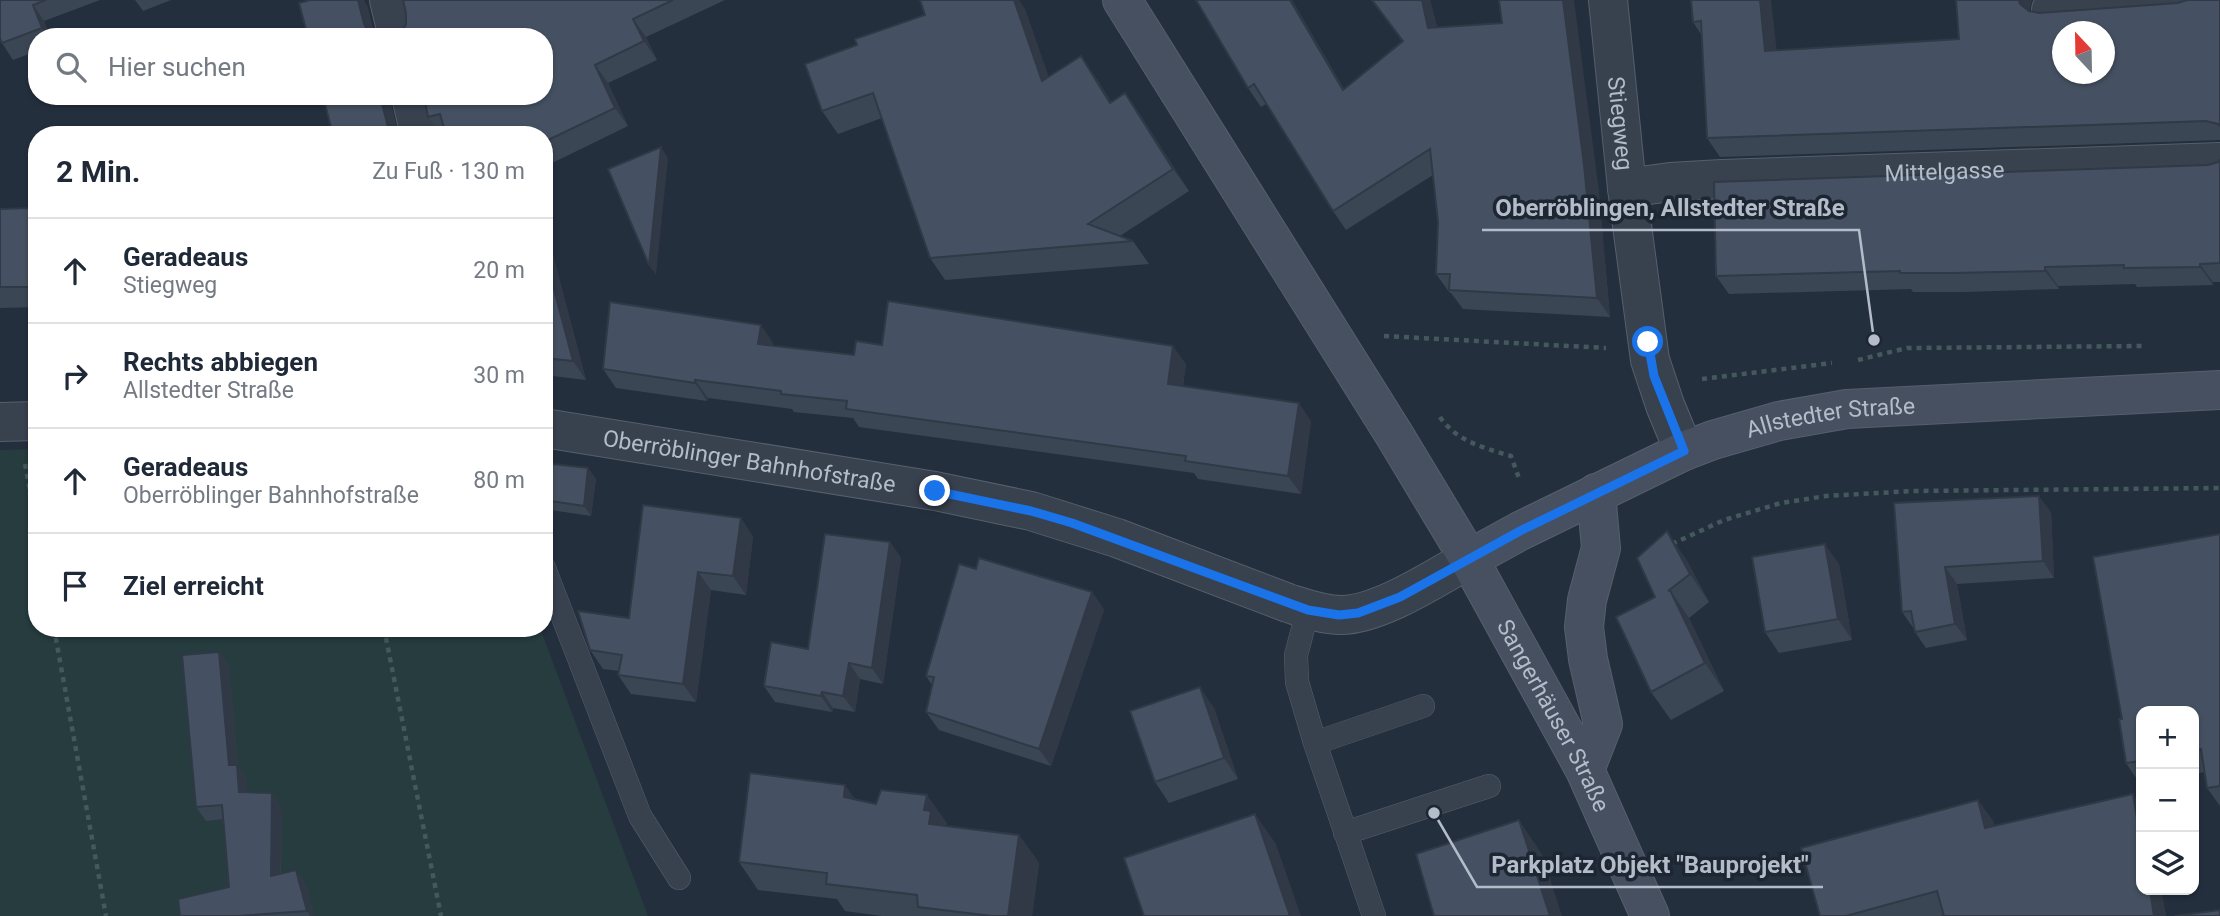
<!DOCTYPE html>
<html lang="de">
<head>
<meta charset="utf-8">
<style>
	body { margin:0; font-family:Roboto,sans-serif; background:#f2f2f3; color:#1f2937 }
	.controls { position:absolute; right:21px; bottom:21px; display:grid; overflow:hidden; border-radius:14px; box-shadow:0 2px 5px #0004 }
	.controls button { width:63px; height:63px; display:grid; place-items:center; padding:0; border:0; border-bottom:2px solid #e0e1e3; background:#fff; color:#1f2937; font:35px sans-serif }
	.compass { position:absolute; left:2052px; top:21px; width:63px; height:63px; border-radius:50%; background:#fff; box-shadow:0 2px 5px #0004; rotate:338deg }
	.stop { position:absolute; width:21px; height:21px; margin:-16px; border:5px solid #1a73e8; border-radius:50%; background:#fff }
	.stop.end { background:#1a73e8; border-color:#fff; box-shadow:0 2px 7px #0008 }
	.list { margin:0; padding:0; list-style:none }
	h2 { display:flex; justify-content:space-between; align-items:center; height:91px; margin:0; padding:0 28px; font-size:30px }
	h2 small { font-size:23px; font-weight:400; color:#747a83 }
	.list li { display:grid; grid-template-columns:46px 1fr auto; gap:21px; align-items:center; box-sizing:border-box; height:105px; padding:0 28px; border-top:2px solid #e0e1e3 }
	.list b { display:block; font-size:26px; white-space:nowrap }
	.list p { margin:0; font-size:23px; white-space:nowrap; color:#747a83 }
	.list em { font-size:23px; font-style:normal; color:#747a83 }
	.icon { flex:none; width:38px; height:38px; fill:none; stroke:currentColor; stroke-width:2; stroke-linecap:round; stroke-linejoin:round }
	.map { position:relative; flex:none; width:2220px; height:916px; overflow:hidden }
	.search { position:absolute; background:#fff; box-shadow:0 2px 5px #0004; left:28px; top:28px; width:525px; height:77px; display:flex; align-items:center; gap:18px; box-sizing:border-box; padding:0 24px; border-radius:28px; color:#747a83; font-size:26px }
	.panel { position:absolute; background:#fff; box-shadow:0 2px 5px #0004; left:28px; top:126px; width:525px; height:511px; border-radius:28px }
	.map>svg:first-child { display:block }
	.green { fill:#263c3f }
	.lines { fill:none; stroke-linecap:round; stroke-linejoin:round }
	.lane-casing { stroke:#565f6c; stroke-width:24 }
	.street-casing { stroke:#565f6c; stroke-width:40 }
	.secondary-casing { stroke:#565f6c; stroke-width:40 }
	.path { stroke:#44595c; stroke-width:4.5; stroke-dasharray:5 5; stroke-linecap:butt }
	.lane { stroke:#38414e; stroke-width:23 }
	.street { stroke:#38414e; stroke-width:38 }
	.secondary { stroke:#465061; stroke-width:38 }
	.wall { fill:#3b4654 }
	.shaded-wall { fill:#303945 }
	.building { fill:#455162; stroke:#303945; stroke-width:2; fill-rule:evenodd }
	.route { stroke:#1a73e8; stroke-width:9 }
	.labels { text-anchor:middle; stroke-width:7; stroke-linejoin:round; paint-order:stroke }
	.street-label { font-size:23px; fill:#b4bcc9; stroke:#1d2633 }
	.leader { fill:none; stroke:#b4bcc9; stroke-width:2.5 }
	.callout-dot { fill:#b4bcc9; stroke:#1d2633; stroke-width:2.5 }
	.callout-label { font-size:24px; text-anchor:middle; font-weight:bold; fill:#b4bcc9; stroke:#1d2633; stroke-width:7; stroke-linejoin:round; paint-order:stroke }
</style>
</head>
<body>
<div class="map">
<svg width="2220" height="916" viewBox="0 0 2220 916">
	<rect width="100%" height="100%" fill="#242f3e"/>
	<path class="green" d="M37,449V628H540L648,916H0V450Z"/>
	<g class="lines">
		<g class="lane-casing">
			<path id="lane" d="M544,568L640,816L679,878
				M1308,610L1296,655L1297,682L1315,743L1374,916
				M1315,743L1423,706
				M1345,833L1489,786"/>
		</g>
		<g class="street-casing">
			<g id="street">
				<path d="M389,0L398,37"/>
				<path id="s1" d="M1608,0L1627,188L1650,360L1665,405L1684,451"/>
				<path d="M2051,10L2190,0"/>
				<path d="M411,96L420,135"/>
				<path id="s2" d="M1627,188L1670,182L1722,179L2220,162"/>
				<path d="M0,422L37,421"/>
				<path id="s3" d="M544,428L935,491L1031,511L1117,538L1288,603C1304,608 1323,615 1341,615C1379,615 1435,578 1469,559"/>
			</g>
		</g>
		<g class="secondary-casing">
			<g id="secondary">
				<path id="s4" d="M1122,0L1395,436L1469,559L1585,770L1650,916"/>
				<path id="s5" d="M1469,559L1520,531L1684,451L1713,440L1779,421L1847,409L2220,390"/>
				<path d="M1585,770L1603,724L1588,659L1584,627L1587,600L1601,548L1596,493"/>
			</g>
		</g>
		<path class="path" d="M1384,336L1606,348
			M1858,360L1907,348L2146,346
			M1702,379L1832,363
			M1440,417C1456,441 1484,448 1511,456L1520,481
			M25,464L37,529
			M1672,544L1724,520L1781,503L1826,496L1913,491L2220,488
			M54,628L106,916
			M384,628L441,916"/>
		<use href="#lane" class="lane"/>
		<use href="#street" class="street"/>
		<use href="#secondary" class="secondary"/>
	</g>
	<path class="wall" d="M0,0H100L44,21L50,37H37V51L13,60L2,43Z
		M135,0H171L143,11Z
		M403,0H725L646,37L657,60L608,83L628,126L544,167V135H441L428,117L424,96H544L401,34L406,24V13Z
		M1196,0H1292L1344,89L1402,41L1371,0H1430L1437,27L1598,184L1610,317L1463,309L1451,293L1449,292L1436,274L1438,222L1433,175L1346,230L1333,211L1266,104L1261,107L1248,88Z
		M1691,0L1776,50L1959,39L2031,1L2029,11L2039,13L2220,0V140L1720,157L1707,138L1701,34L1693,22Z
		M1025,9L1048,77L1097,79L1111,102L1141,116L1189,191L1120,236L1133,241L1149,264L945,280L930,258L882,118L838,134L822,111Z
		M390,101L399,135H333Z
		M2220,160V282H2213V285L2137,287L2135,284L2058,286L2059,289L1965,292H1913L1911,289L1729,294L1716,276L2208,165L2218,162Z
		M0,209L37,220V307L0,308Z
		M544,221L586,380L544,375Z
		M773,343V346L854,355L882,345L1186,364L1183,386L1311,421L1301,494L1198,479L1194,473L859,427L853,418L794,412L792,409L708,398L707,401L616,388L603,369Z
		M544,463L588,468L596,479L591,516L544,509Z
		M1894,503L2051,512L2054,578L1957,584L1967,640L1926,648L1915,632L1914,629L1902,612Z
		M741,518L753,537L746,595L711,590L696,702L631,694L618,675L619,671L603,669L590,650Z
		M2220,534V806L2207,788L2205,772L2194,774V711H2141V783L2140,784L2126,763L2122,719Z
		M890,542L901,558L883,684L860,679L855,712L833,708L832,712L775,702L764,686L808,649Z
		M1686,559L1709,602L1689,618L1724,691L1671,720L1651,692L1655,597Z
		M1839,564L1852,640L1779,653L1765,632Z
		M976,569L1092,592L1104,610L1051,766L939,730L926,712L932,685L926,676Z
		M219,652L229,665L238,766L247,778V792L272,793L282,807L281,874L296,870L306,884L314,916H180L229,887L224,819L206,821L196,807Z
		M1214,708L1238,779L1169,803L1155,782Z
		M856,800L947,823L946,826L1019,835L1039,863L1032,916H882L845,911L837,899L758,890L739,862Z
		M1978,800L1993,821L1994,826L2141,890H2161L2166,916H1944V915L1940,916H1820Z"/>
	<path class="shaded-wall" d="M358,0H364L368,7L375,37H371L364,24Z
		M1014,0H1019L1025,9L1058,103L1042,81Z
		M1290,0H1292L1356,109L1343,90Z
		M1422,0H1430L1442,46L1428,28Z
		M1563,0H1574L1598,184L1610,317L1597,298Z
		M1760,0H1771L1779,70L1765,51Z
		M2019,0H2032L2029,11L2020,4Z
		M33,5L44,21L50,37H48L42,28Z
		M633,19L646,37L657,60L644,41Z
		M1081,56L1097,79L1126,125L1110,103Z
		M595,65L608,83L628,126L615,108Z
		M1125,93L1141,116L1189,191L1173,169Z
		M380,96H390V101L399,135H394L388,127Z
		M661,147L668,158L656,275L649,265Z
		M29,208L37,220V295L31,287Z
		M544,221L586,380L573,361L544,252Z
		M2200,264L2213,282V285L2200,267Z
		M2045,267L2058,286L2059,289L2045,271Z
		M761,325L773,343L771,362L758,344Z
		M1173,346L1186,364L1180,402L1168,384Z
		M695,380L708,398L707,401L695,383Z
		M1299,403L1311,421L1301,494L1288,476Z
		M588,468L596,479L591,516L584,506Z
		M2039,496L2051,512L2054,578L2043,561Z
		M741,518L753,537L746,595L733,576Z
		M1667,531L1686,559L1709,602L1690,574Z
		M890,542L901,558L883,684L872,668Z
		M1825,544L1839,564L1852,640L1838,619Z
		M1945,567L1957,584L1967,640L1955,624Z
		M698,572L711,590L696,702L683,684Z
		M1670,590L1689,618L1724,691L1705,663Z
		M1092,592L1104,610L1051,766L1039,749Z
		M219,652L229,665L238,766L247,778L248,806L239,792L229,765Z
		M849,663L860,679L855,712L843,696Z
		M1200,687L1214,708L1238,779L1224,758Z
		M822,692L833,708L832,712L821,696Z
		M845,785L865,813L844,797Z
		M272,793L282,807L280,890L271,876Z
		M2133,794L2141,807V842Z
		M927,795L947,823L945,832L929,824L924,810Z
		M1978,800L1993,821L2000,850L1985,828Z
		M1255,814L1276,844L1301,916H1290Z
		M1519,820L1542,854L1562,916H1550Z
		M1019,835L1039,863L1032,916H1008Z
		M296,870L306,884L314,916H310L307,911Z
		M2150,890H2161L2166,916H2154Z"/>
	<path class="building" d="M0,0H46L33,5L42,28L2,43L0,38Z
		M310,0H358L364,24L369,33L375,37H308L299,3Z
		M403,0H673L633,19L644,41L595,65L615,108L544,142V135H446L440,114L428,117L424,96H544V37H396L401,34L406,24V13Z
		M920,0H1014L1042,81L1081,56L1110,103L1125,93L1173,169L1088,224L1133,241L930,258L873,93L822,111L805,64L857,45L855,39L925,15Z
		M1196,0H1290L1343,90L1403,41L1372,0H1422L1428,28L1502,23L1499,0H1563L1584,165L1597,298L1449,290L1450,274H1436L1438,222L1430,149L1333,211L1254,84L1248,88Z
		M1691,0H1760L1765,51L1959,39L1956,0H2019L2020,4L2029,11L2039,13L2178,3L2187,0H2220V126L2218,124L2206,121L1707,138L1701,21L1693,22ZM2062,32H2104V74H2062Z
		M323,96H380L388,127L356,135H333Z
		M661,147L649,265L608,169Z
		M2220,160V263L2200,264V267L2124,268V265L2045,267V271L1952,273H1900V271L1716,276L1714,182L2208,165L2218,162Z
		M29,208L31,287H0V209Z
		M544,252L573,361L544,358Z
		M888,301L1173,346L1168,384L1299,403L1288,476L1185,461L1186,456L846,409L847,401L781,394V391L695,380V383L603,369L610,302L761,325L758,344L854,355L856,341L882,345Z
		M544,463L588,468L584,506L544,500Z
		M2039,496L2043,561L1945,567L1955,624L1915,632L1911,611L1902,612L1894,503Z
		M643,505L741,518L733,576L698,572L683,684L618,675L622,655L590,650L578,611L629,618Z
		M1667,531L1690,574L1668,591L1670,590L1705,663L1651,692L1616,617L1655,597L1637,558Z
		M825,534L890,542L872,668L849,663L843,696L822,692L821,696L764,686L771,642L808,649Z
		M2220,534V786L2207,788L2201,749L2194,751V711H2141V761L2126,763L2119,719H2122L2093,557Z
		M1825,544L1838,619L1765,632L1752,557Z
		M979,558L1092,592L1039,749L926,712L934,677L926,676L959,564L976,569Z
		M219,652L229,765H237L239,792L272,793L271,876L296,870L307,911L238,916H180L178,899L229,887L222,805L196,807L182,655Z
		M1200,687L1224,758L1155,782L1130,711Z
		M750,773L845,785L844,797L876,804L881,790L927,795L924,810L931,811L929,824L1019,835L1008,916H992L918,907L917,895L826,884L827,873L739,862Z
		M2133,794L2141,842V890H2150L2154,916H1944L1937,891L1846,916H1820L1801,848L1978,800L1985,828Z
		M1255,814L1290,916H1144L1124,858Z
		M1519,820L1550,916H1434L1416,854Z
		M2220,910V916H2175Z"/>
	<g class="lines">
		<path class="route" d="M935,491L1031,511L1072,523L1308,610L1339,615L1358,613L1400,597L1520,531L1684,451L1654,376L1648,342"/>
	</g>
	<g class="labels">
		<g class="street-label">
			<text dy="8" stroke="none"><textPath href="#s1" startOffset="124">Stiegweg</textPath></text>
			<text dy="8" stroke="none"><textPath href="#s2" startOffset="318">Mittelgasse</textPath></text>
			<text dy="8" stroke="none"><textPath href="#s5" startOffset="392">Allstedter Straße</textPath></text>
			<text dy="8" stroke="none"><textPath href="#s3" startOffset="208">Oberröblinger Bahnhofstraße</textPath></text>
			<text dy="8" stroke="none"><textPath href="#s4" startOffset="836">Sangerhäuser Straße</textPath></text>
		</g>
	</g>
	<path class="leader" d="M1874 340L1859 230H1482M1434 813L1477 887H1823"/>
	<g class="callout-dot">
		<circle cx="1874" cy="340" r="7"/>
		<circle cx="1434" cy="813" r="7"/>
	</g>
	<g class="callout-label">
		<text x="1670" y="216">Oberröblingen, Allstedter Straße</text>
		<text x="1650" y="873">Parkplatz Objekt "Bauprojekt"</text>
	</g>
</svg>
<div class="controls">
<button>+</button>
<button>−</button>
<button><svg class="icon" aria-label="layers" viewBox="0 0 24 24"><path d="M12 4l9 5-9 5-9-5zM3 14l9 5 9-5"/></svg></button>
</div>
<svg class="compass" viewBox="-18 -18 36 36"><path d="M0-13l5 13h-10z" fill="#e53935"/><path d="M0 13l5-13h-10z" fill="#747a83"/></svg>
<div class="stop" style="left:1648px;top:342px"></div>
<div class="stop end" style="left:935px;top:491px"></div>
<div class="search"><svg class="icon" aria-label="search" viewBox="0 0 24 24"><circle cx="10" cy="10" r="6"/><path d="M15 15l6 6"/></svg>Hier suchen</div>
<section class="panel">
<h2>2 Min.<small>Zu Fuß · 130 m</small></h2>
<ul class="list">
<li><svg class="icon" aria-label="ahead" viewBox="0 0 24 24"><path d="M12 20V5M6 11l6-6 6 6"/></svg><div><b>Geradeaus</b><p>Stiegweg</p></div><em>20 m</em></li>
<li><svg class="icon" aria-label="right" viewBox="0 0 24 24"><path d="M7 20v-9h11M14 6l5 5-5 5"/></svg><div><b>Rechts abbiegen</b><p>Allstedter Straße</p></div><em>30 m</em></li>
<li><svg class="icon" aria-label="ahead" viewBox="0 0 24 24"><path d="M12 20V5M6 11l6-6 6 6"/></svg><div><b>Geradeaus</b><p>Oberröblinger Bahnhofstraße</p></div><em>80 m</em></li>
<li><svg class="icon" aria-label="arrive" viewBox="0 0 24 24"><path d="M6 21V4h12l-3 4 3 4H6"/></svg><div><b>Ziel erreicht</b></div></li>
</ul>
</section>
</div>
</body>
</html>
